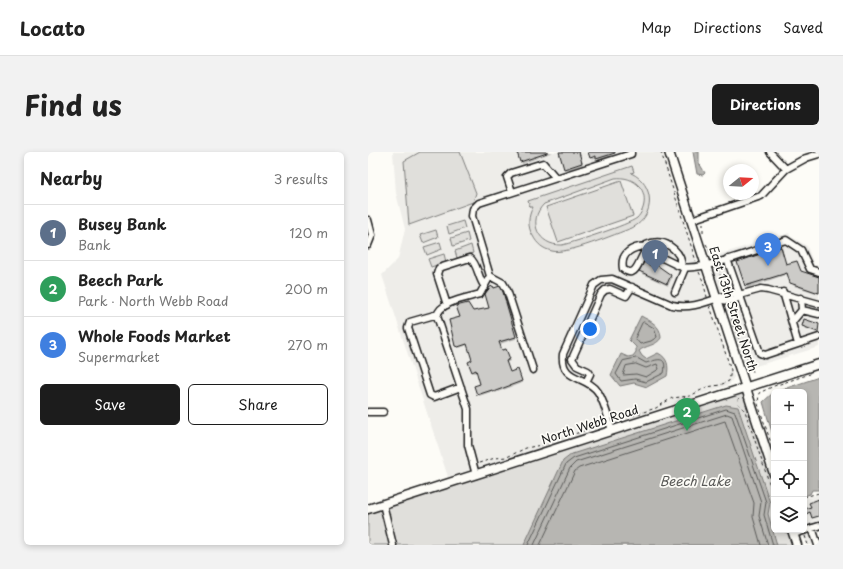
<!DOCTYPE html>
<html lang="en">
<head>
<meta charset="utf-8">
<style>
	body { margin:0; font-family:"Playpen Sans",sans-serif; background:#f2f2f2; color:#222 }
	.controls { position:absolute; right:12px; bottom:12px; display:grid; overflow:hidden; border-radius:6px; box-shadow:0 2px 6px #0003 }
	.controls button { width:36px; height:36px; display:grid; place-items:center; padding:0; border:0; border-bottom:1px solid #e0e0e0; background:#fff; color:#222; font:20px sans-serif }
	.compass { position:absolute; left:355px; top:12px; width:36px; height:36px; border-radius:50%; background:#fff; box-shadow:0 2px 6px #0003; rotate:72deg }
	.you { position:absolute; left:222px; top:177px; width:14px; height:14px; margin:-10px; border:3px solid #fff; border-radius:50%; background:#1a73e8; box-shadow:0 0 0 6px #1a73e833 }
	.badge { display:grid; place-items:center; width:26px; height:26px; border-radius:50%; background:#1c1c1c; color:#fff; font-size:13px; font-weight:700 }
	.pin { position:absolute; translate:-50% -33px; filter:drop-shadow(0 1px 2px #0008) }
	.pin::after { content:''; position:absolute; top:21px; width:14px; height:12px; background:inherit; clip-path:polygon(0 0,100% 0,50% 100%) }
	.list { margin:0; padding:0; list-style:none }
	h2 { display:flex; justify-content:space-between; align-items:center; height:52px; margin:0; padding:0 16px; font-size:17px }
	h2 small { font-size:13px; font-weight:400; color:#767676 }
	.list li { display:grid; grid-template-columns:26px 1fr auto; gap:12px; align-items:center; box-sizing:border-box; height:56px; padding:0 16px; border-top:1px solid #e0e0e0 }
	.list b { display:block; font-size:15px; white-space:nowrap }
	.list p { margin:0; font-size:13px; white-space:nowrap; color:#767676 }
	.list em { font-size:13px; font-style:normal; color:#767676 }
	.actions { display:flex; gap:8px; padding:12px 16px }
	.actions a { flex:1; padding:9px 0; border:1px solid #1c1c1c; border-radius:6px; text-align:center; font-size:14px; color:#1c1c1c }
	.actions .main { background:#1c1c1c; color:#fff }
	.icon { flex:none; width:22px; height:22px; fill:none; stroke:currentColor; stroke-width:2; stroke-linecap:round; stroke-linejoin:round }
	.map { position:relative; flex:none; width:451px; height:393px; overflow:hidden; border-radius:6px }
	header { display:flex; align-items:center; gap:24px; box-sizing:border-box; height:56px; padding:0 20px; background:#fff; border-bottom:1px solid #e0e0e0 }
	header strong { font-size:19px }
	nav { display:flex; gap:22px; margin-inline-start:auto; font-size:14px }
	.intro { display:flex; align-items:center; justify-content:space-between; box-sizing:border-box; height:96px; padding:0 24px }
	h1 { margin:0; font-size:28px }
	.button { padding:10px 18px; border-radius:6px; background:#1c1c1c; color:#fff; font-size:14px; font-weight:700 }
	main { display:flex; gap:24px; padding:0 24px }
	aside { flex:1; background:#fff; border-radius:6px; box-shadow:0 2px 6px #0003 }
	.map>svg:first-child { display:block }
	.built { fill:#eeede9 }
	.green { fill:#e0dfdb; stroke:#7e7e7c; fill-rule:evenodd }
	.water { fill:#b7b6b2; stroke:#797876 }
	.shadow { fill:#0003 }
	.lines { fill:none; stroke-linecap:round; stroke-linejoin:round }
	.shore { stroke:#5a5a58; stroke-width:1 }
	.building { fill:#cccbc8; stroke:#1c1c1c }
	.minor-casing { stroke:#1c1c1c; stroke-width:9 }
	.major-casing { stroke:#1c1c1c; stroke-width:11 }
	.path { stroke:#1c1c1c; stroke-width:1; stroke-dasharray:3 3; stroke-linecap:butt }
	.minor { stroke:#fdfcf7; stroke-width:6 }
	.major { stroke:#fdfcf7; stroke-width:8 }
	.labels { text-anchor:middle; stroke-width:3.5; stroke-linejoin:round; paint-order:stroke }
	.street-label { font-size:12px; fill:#1c1c1c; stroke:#fdfcf7 }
	.water-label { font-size:13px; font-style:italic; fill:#5a5a58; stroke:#fdfcf7 }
</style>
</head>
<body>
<header>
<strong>Locato</strong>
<nav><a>Map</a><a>Directions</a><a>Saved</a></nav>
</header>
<div class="intro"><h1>Find us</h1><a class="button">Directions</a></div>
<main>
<aside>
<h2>Nearby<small>3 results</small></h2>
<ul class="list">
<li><span class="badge" style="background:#5c6f8a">1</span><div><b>Busey Bank</b><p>Bank</p></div><em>120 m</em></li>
<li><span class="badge" style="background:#2e9e5b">2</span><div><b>Beech Park</b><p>Park · North Webb Road</p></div><em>200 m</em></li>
<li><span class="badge" style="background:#3f7fe0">3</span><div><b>Whole Foods Market</b><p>Supermarket</p></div><em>270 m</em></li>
</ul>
<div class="actions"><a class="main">Save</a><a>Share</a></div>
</aside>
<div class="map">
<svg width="451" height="393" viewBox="0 0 451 393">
	<rect width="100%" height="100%" fill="#fdfcf7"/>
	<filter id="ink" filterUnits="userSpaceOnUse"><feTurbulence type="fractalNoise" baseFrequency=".025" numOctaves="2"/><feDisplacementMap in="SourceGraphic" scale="8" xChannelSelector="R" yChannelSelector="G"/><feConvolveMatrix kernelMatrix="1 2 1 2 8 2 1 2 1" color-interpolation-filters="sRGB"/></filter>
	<g filter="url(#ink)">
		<path class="built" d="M25,0H294L366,225L361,233L195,289L80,325L14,123L30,107L37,77L28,41Z
			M421,81L422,84L439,94L446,113L451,114V195L378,217L340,106Z
			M451,342V393H439L434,378H436V347Z"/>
		<path class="green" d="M52,0H92L108,41L105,50L41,73L36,9Z
			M264,14L266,20L263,21C287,32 288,64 264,76C247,82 199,103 184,99C175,97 169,92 165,84C159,75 160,64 165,55H162L160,49ZM247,26C256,25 265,27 272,35C279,44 277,58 269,66C260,73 207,90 194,93C170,94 159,69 176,52Z
			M253,29L265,64L190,90L178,55Z
			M95,69L97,76L81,82L79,74Z
			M68,78L70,85L55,91L52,83Z
			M99,81L101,89L85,94L83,86Z
			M72,90L74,97L59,103L56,95Z
			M103,93L105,101L89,106L87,99Z
			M76,102L78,110L63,115L60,107Z
			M378,236L406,322V378H424L429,393H0V359Z"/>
		<path class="water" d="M325,0H331V11L337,21L335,23L329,22Z
			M273,164C282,169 293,173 293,186C288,194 278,193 271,199L274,204L278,207L290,201C300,206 301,214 299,224L279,235L266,231L252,234L243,223L253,202L260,205L265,204L268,200V195L261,188Z
			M451,225V338H444L442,342L436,344V240H407Z
			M406,240V287L395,250Z
			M358,253L370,255L402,351L400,362L409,393H156L195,309L204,302Z"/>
		<path class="shadow" d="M150,0H185L154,12Z
			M191,0H211L215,13L198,19Z
			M221,0H248L243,2L244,5L231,9L229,6L224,8Z
			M370,110L418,114L451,126V142L426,134L420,122L379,136Z
			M273,119L303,123L304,126L300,134L274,122Z
			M131,135L134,140L148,187L132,192L134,199H139L142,209L138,211L142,221L151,220L154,231L127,241L126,239L111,244L114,232L110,220L106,221L105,220V209L100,193L91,196L88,193L105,160L122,157V136Z
			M437,169L451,173L450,181L436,176Z"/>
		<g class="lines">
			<path class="shore" d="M276,170L286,176L289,185L283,189L272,192L267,186L274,171Z
				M269,206L278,211C288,208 300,202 296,221L278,230L267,227L253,229L248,222L255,209Z
				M268,212L278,216L289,212L291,217L278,225L268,222L255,223L258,214Z
				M160,393L198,312L206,306L358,257L367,260L398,350L396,363L405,393
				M166,393L202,316L208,310L359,262L364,264L393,350L391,364L400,393
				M172,393L207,319L211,316L357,269L386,351L385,365L393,393"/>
		</g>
		<path class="building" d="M149,0H179V1L152,10Z
			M191,0H211L214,11L196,17Z
			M220,0H247V1L228,7V4L222,6Z
			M413,95L418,112L429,109L433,119L451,125V141L422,131L419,121L377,134L369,110Z
			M276,110L283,114L286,111L303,123L299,132L271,119Z
			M125,134L126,136L132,134L135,140L148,185L131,190L134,198L138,197L142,207L138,209L142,220L150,217L154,229L125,240L124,238L109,243L106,234L112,232L108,218L104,220L100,210L104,208L99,192L90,195L87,194L81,168L92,165L88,154L100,151L105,159L121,156L117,142L122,135Z
			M436,167L451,172L450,180L434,174Z
			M451,347V364L444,366L442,360L438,362L436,357L443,355L441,351Z"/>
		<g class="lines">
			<g class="minor-casing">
				<path id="minor" d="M402,0L418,17
					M144,40L139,25L143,21L175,11L188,26
					M0,68L4,83L0,93
					M323,68L393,44L418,17L438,6L451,2
					M278,94C264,95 252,101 255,117C270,129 271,103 279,98
					M359,107L392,201L397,203L451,185
					M314,115C313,97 295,85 278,93L280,99L311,114C330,122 396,95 418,88L433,98L442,117L451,120
					M122,124L135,131L139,138L165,218
					M307,140L317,116
					M415,140L430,192
					M371,143L393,137L400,138L451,152
					M433,146L434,158L451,162
					M79,153L69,122L71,116L102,106C110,112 110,127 117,135
					M70,162L42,170L40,176L62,243L66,245L93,235
					M424,170L434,158
					M218,230L222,222L220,219L209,214L204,207L233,142L237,138L242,137L258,144L264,135
					M0,260H15
					M244,279C240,266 237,251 230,240C219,223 192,230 195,202L226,133L233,128L244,127L304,153C326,158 344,147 366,141L371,143L368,147L360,149L349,147
					M108,323L100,293V257L69,164C72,149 100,146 112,142L122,124L104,64L105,57L111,51L263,2V0
					M15,352L25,393
					M444,376L450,393
					M426,382L451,374"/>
			</g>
			<g class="major-casing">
				<path id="major" d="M301,0L406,322
					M0,357L451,212
					M424,378L429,393"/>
			</g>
			<path class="path" d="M293,0L328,109
				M335,71V83
				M338,92L346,106
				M350,117L358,139
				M331,120L335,129L339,145
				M362,155L365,173L386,222
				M371,246L369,250L377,259L406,345
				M247,268L251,266L263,264L288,256L304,246L322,244L339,235L352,233L361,229L363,218L342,154
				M406,300L390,252L391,241L406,234L442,222
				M111,311L127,306L139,305L158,296L178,292L195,285L213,280L227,273L236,272
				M436,345L451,341
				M417,378L418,381
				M437,384L440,393"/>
			<use href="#minor" class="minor"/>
			<use href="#major" class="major"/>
		</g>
	</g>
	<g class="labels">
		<g class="street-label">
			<text transform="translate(365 157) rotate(72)" y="4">East 13th Street North</text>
			<text transform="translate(222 273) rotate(-18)" y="4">North Webb Road</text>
		</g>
		<g class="water-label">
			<text x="327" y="334">Beech Lake</text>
		</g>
	</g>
</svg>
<div class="controls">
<button>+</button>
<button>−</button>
<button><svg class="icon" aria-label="locate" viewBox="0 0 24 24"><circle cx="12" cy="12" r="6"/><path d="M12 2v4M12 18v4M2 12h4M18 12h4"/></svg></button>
<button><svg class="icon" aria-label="layers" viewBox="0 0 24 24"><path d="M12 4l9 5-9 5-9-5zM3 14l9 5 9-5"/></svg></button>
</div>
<svg class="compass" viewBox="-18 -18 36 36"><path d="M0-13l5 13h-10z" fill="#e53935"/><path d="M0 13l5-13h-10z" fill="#767676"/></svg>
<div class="you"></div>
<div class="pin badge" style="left:287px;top:121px;background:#5c6f8a">1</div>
<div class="pin badge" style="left:319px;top:279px;background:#2e9e5b">2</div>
<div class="pin badge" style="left:400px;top:114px;background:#3f7fe0">3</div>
</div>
</main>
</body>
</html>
